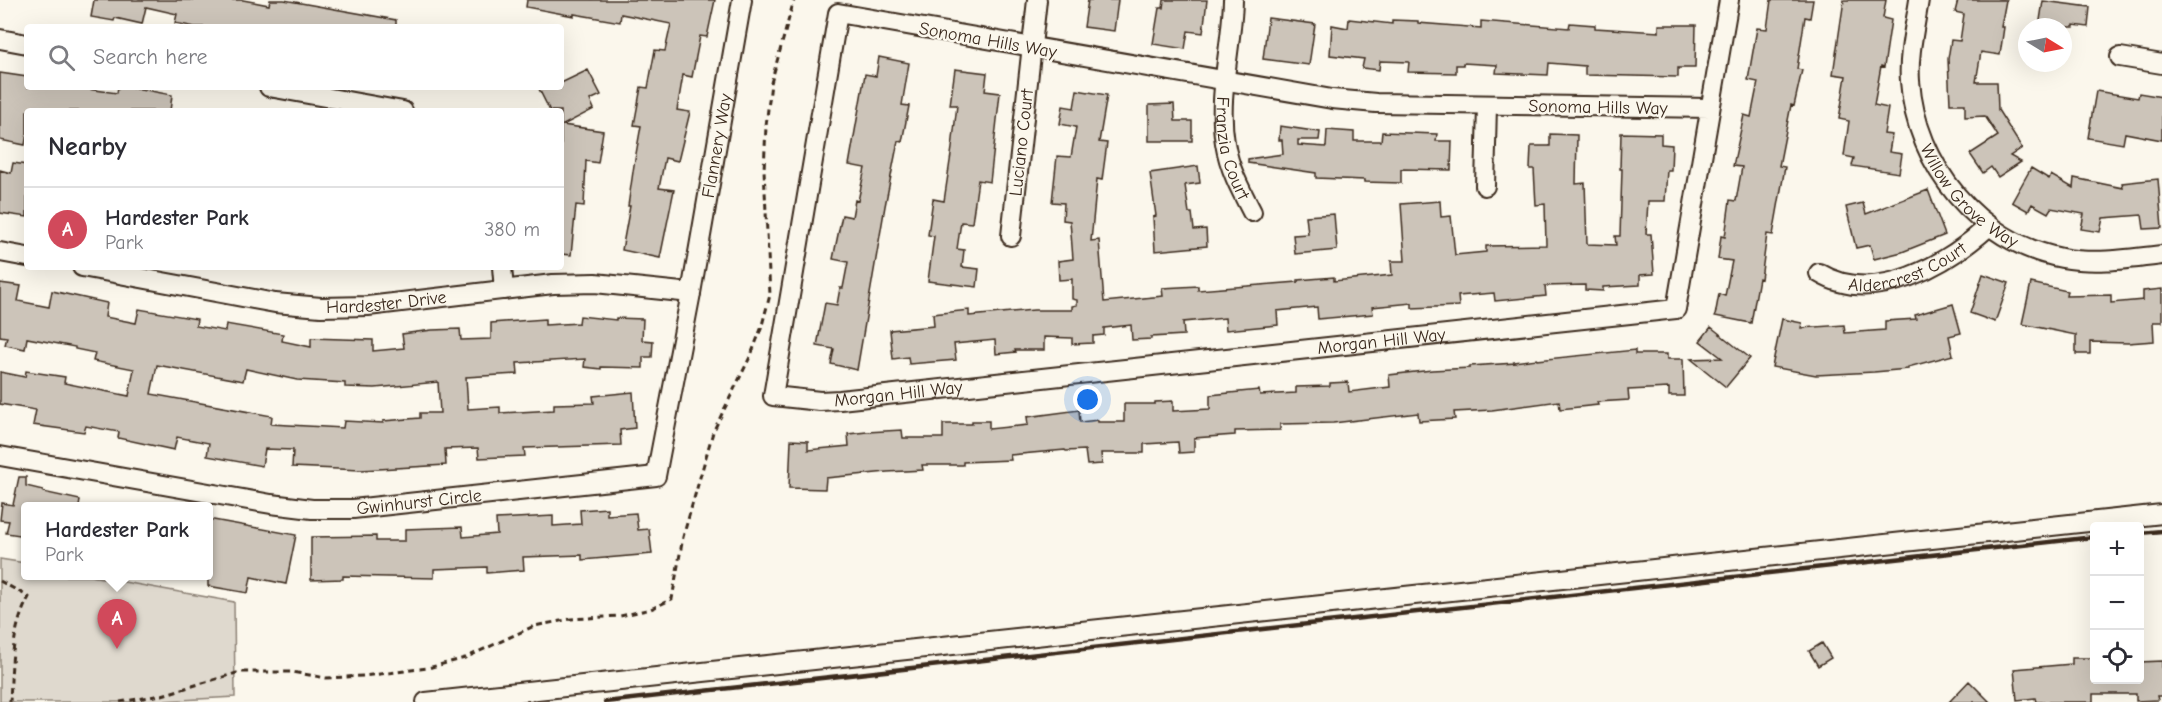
<!DOCTYPE html>
<html lang="en">
<head>
<meta charset="utf-8">
<style>
	body { margin:0; font-family:"Comic Neue",sans-serif; background:#f2f2f3; color:#2b2b33 }
	.controls { position:absolute; right:18px; bottom:18px; display:grid; overflow:hidden; border-radius:6px; box-shadow:0 6px 24px #0002 }
	.controls button { width:54px; height:54px; display:grid; place-items:center; padding:0; border:0; border-bottom:2px solid #e1e1e2; background:#fff; color:#2b2b33; font:30px sans-serif }
	.compass { position:absolute; left:2018px; top:18px; width:54px; height:54px; border-radius:50%; background:#fff; box-shadow:0 6px 24px #0002; rotate:100deg }
	.you { position:absolute; left:1088px; top:400px; width:21px; height:21px; margin:-15px; border:4px solid #fff; border-radius:50%; background:#1a73e8; box-shadow:0 0 0 9px #1a73e833 }
	.badge { display:grid; place-items:center; width:39px; height:39px; border-radius:50%; background:#d1495b; color:#fff; font-size:20px; font-weight:700 }
	.pin { position:absolute; translate:-50% -50px; filter:drop-shadow(0 2px 3px #0008) }
	.pin::after { content:''; position:absolute; top:32px; width:21px; height:18px; background:inherit; clip-path:polygon(0 0,100% 0,50% 100%) }
	.popup { position:absolute; left:21px; top:502px; width:192px; height:78px; box-sizing:border-box; display:grid; place-content:center; border-radius:6px; background:#fff; filter:drop-shadow(0 2px 4px #0005); font-size:20px; white-space:nowrap; color:#7c7c81 }
	.popup b { font-size:22px; color:#2b2b33 }
	.popup::after { content:''; position:absolute; left:50%; top:100%; margin-left:-12px; border:12px solid transparent; border-top-color:#fff }
	.list { margin:0; padding:0; list-style:none }
	h2 { display:flex; justify-content:space-between; align-items:center; height:78px; margin:0; padding:0 24px; font-size:26px }
	h2 small { font-size:20px; font-weight:400; color:#7c7c81 }
	.list li { display:grid; grid-template-columns:39px 1fr auto; gap:18px; align-items:center; box-sizing:border-box; height:84px; padding:0 24px; border-top:2px solid #e1e1e2 }
	.list b { display:block; font-size:22px; white-space:nowrap }
	.list p { margin:0; font-size:20px; white-space:nowrap; color:#7c7c81 }
	.list em { font-size:20px; font-style:normal; color:#7c7c81 }
	.icon { flex:none; width:33px; height:33px; fill:none; stroke:currentColor; stroke-width:2; stroke-linecap:round; stroke-linejoin:round }
	.map { position:relative; flex:none; width:2162px; height:702px; overflow:hidden }
	.search { position:absolute; background:#fff; box-shadow:0 6px 24px #0002; left:24px; top:24px; width:540px; height:66px; display:flex; align-items:center; gap:15px; box-sizing:border-box; padding:0 21px; border-radius:6px; color:#7c7c81; font-size:22px }
	.panel { position:absolute; background:#fff; box-shadow:0 6px 24px #0002; left:24px; top:108px; width:540px; height:162px; border-radius:6px }
	.map>svg:first-child { display:block }
	.green { fill:#dfd9ce; stroke:#8d8276; stroke-width:1.5 }
	.building { fill:#ccc4b9; stroke:#3b2a1e; stroke-width:1.5; fill-rule:evenodd }
	.lines { fill:none; stroke-linecap:round; stroke-linejoin:round }
	.minor-casing { stroke:#3b2a1e; stroke-width:22 }
	.path { stroke:#3b2a1e; stroke-width:3; stroke-dasharray:6 4.5; stroke-linecap:butt }
	.minor { stroke:#fbf7ec; stroke-width:18 }
	.rail { stroke:#3b2a1e; stroke-width:4.5 }
	.labels { text-anchor:middle; stroke-width:5; stroke-linejoin:round; paint-order:stroke }
	.street-label { font-size:18px; fill:#3b2a1e; stroke:#fbf7ec }
</style>
</head>
<body>
<div class="map">
<svg width="2162" height="702" viewBox="0 0 2162 702">
	<rect width="100%" height="100%" fill="#fbf7ec"/>
	<filter id="ink" filterUnits="userSpaceOnUse"><feTurbulence type="fractalNoise" baseFrequency=".0167" numOctaves="2"/><feDisplacementMap in="SourceGraphic" scale="12" xChannelSelector="R" yChannelSelector="G"/><feConvolveMatrix kernelMatrix="1 2 1 2 8 2 1 2 1" color-interpolation-filters="sRGB"/></filter>
	<g filter="url(#ink)">
		<path class="green" d="M0,559L25,563L26,576H91L234,602L235,697L143,702H0Z"/>
		<path class="building" d="M94,0H243L269,5L270,0H284L396,20V27H195L175,23L177,14L146,7L142,24L115,18L114,21L91,17Z
			M527,0H715L707,37L700,36L692,77L683,75L677,110L690,112L678,161L665,158L659,188L674,190L660,258L622,250L630,206H628L634,165L641,126L634,125L641,87L648,88L655,50L665,51L671,24L621,14L620,22L574,14V16L526,7Z
			M1088,0H1118L1114,31L1084,27Z
			M1164,0H1207L1203,33L1188,31L1185,49L1153,44L1159,8H1163Z
			M1771,0H1813L1810,18L1805,17L1797,69L1802,70L1794,106L1791,105L1779,166L1785,167L1773,235L1767,234L1761,279L1759,278L1751,323L1715,316L1719,294L1725,296L1732,261L1718,259L1721,236L1725,237L1730,200L1736,201L1742,167L1733,166L1744,115L1751,117L1758,82L1748,80L1757,28L1767,29Z
			M1844,0H1886L1883,18L1891,20L1884,67L1881,66L1874,105L1888,108L1884,134L1892,135L1889,152L1902,154L1899,173L1852,166L1854,158L1844,156L1849,121L1839,119L1846,76L1833,74Z
			M1958,0H2006L2001,27H2004L2000,55L1981,52L1976,82H1997L1998,110L2022,148L2010,156L2021,162L1998,177L1991,167L1983,173L1970,154L1998,136L1985,116L1965,117V104H1950L1948,59L1951,40L1960,41L1964,14L1955,12Z
			M2043,1L2090,7L2088,27L2074,25V27H2039Z
			M1268,18L1315,24L1309,65L1263,59Z
			M1349,19L1392,24V20L1418,21V23L1481,28V21L1569,28L1570,23L1595,25V28L1659,32V25H1696L1695,68H1678V77L1585,75V66L1549,63L1548,75L1496,73L1497,65L1463,63V65H1456V73L1408,72L1409,62L1380,61L1379,70L1362,68L1364,59L1330,55L1332,25L1348,28Z
			M879,57L909,63L902,105L909,106L902,142L898,141L885,206L857,370L831,364L834,349L817,346L825,303L837,305L840,288H843L848,262L833,259L842,215L852,217L855,200L858,201L865,168L849,165L865,74L876,76Z
			M955,69L987,73L985,91L1000,93L990,182L978,180L972,223L961,222L957,249L964,250L962,267L979,269L977,287L928,281L934,236L928,235L933,199L944,201L952,148L957,105H950Z
			M588,70L601,95L590,100L594,109L563,125L603,131L598,163L586,161L584,206L576,205L571,255L561,254V111H550L538,87H561V83Z
			M0,73L27,77V87H88V89L117,93L118,87H130L172,95L170,111H27V133L25,145L0,140Z
			M1077,90L1107,95L1099,142L1107,143L1102,180L1097,179L1091,241L1099,240L1104,302L1163,296L1162,288L1198,286V290L1298,282V280L1334,277V281L1392,275L1391,261H1405L1401,204L1440,201L1441,217L1451,216L1455,255L1486,252V246L1546,245L1545,204L1536,205L1534,169H1530L1531,146H1550V134L1577,135L1576,184L1585,183L1587,244L1616,245L1615,236H1620L1622,169H1620L1621,133L1661,134V144L1672,145L1671,170H1667L1665,201H1648L1646,234H1651L1654,274L1640,275V285L1603,287V291L1585,290V285L1545,286L1546,296L1495,301L1494,293L1458,296L1459,306L1412,308V303L1372,307L1373,314L1318,319L1317,307L1277,311L1278,325L1226,330L1225,318L1183,322L1184,335L1151,337V339L1132,340L1131,325L1104,328V335L1093,336V343L1072,344V338L1044,337V350H1015L1016,352L996,354L995,340L954,344L956,360L909,364L908,357L893,359L890,330L934,326L933,314L969,310V316L1034,310H1072V306L1077,305V300L1072,299V279L1059,280L1058,261L1073,259L1070,221L1063,220L1064,203L1052,202L1057,156L1071,157L1076,127L1060,124L1063,106L1074,108Z
			M2096,91L2138,98L2139,93L2162,97V140L2125,133L2123,144L2088,138Z
			M1174,104L1175,121H1192V141H1149V105Z
			M1280,126L1320,132L1319,140H1298V145L1326,147L1327,130L1354,132V141H1381L1382,132L1437,134L1436,141H1452L1451,170L1401,169V183L1364,182V180L1316,178V173L1248,163V159L1283,154L1282,140H1279Z
			M13,163L27,165V217L0,213V170L11,173Z
			M1198,166L1200,183L1185,185L1189,213H1192L1194,230L1206,229L1207,246L1155,251L1153,217L1156,216L1150,173Z
			M2031,168L2049,179L2051,175L2073,188L2074,178L2123,188L2122,183L2158,179L2162,228L2144,229L2142,215L2103,218L2100,232L2081,229L2084,214L2051,208L2048,213L2032,204L2028,211L2012,202Z
			M1928,190L1945,235L1902,252L1874,259L1870,245L1856,248L1846,207L1863,203L1866,214Z
			M1334,214L1337,250L1295,254L1293,235L1308,234L1306,216Z
			M1983,274L2009,283L1995,322L1970,313Z
			M0,283L21,286L18,301L49,307L52,291L107,303L105,317L136,323L139,309L197,319L196,326L225,331L226,324L283,334L282,341L311,347V338L373,340V351L404,348L402,334L432,330L460,329L461,340L491,339V323L545,319V325L579,323L580,316L616,320V318L643,319L642,340L653,341L652,357H643V368L601,367V369L584,367L585,359L517,363L518,374L466,377L468,409L500,407V413L554,410V404L594,403L593,396L633,392L635,428L620,430L621,445L524,448L525,456L479,458L478,448L445,449L446,465L361,470L292,467L293,450L265,449L262,466L207,456L209,443L177,437L174,450L118,438L119,432L86,426L84,432L33,425L36,410L0,404V372L25,377L26,371L65,377L64,383L129,396L134,369L93,361L95,353L75,349V347L27,338L25,349L5,345L7,337L0,336ZM157,365L243,381L246,369L297,380L345,383V387L375,388L438,382L440,413H420V418L383,421V423L344,421L343,428L271,424L272,416L151,394Z
			M2031,283L2067,291L2066,296L2111,295V303L2143,300V291L2162,289V322H2153L2154,341L2128,343L2090,342V354H2076V335L2022,324Z
			M1953,304L1961,333L1949,336L1953,355L1908,367V369L1874,372L1816,375L1772,367L1782,319L1802,323L1801,328L1844,325L1845,333L1885,330V321L1916,319L1915,315Z
			M1711,327L1750,358L1726,387L1691,359L1722,358L1700,341Z
			M1635,350V354H1667V359H1683L1684,396H1669V388L1628,390L1629,400L1597,402L1598,405L1560,409L1559,401L1492,410L1454,412L1455,419L1419,421L1418,413L1333,423L1280,424V430L1235,431V435L1194,438V452L1179,453L1178,442L1144,444V453H1101L1102,464L1087,465L1085,450L1066,451L1065,450L1010,455L1011,460L963,462V465H922L923,470L887,472L826,478L825,489L789,488L791,440L808,441V450L849,446L848,434L867,432L902,430L903,438H943V424H972V421H989V429L1028,425L1027,417L1079,410L1080,422L1098,420V422H1124V404H1155V402L1173,401V411L1210,409V395L1259,390L1260,395L1296,393V387L1330,386V383L1348,382L1349,392L1390,387L1389,375L1432,370L1470,368V366L1515,363L1514,362L1537,359V360Z
			M19,477H26V486L43,490V492L80,500L79,507H26V536L6,533L9,521L0,520L2,503L13,505Z
			M607,508V515L636,513L638,530L649,529L652,554L582,560V555L523,557L524,570L487,573V567L434,569V578L343,576V579L311,580V537L376,536V541H405V529L462,527L463,537L497,534L496,519L553,516V526L581,524L580,510Z
			M208,519L296,535L286,584L251,577L248,593L208,586Z
			M1822,643L1831,658L1818,666L1809,651Z
			M2072,658H2094V680H2139V662L2162,661V696H2157L2158,700L2136,701V694H2093V702H2036L2035,698L2017,700L2014,669L2072,664Z
			M1969,681L1990,702H1949Z"/>
		<g class="lines">
			<g class="minor-casing">
				<g id="minor">
					<path id="s1" d="M1233,0C1232,47 1217,96 1225,143C1229,168 1240,189 1252,212"/>
					<path id="s2" d="M1919,0C1915,27 1908,54 1910,81C1916,166 1978,242 2062,258C2096,264 2128,259 2162,255"/>
					<path d="M0,39L27,44"/>
					<path d="M2120,57L2162,64"/>
					<path d="M269,87L403,111"/>
					<path id="s3" d="M1710,108L1376,103L1332,99L838,13L773,396L820,401L840,400L1676,309L1729,0"/>
					<path d="M1485,186L1487,105"/>
					<path id="s4" d="M1011,236L1037,0"/>
					<path d="M0,252L27,257"/>
					<path id="s5" d="M82,267L275,303L321,307L368,306L553,284L595,283L691,293"/>
					<path d="M502,267L504,290"/>
					<path id="s6" d="M1819,273C1875,307 1947,264 1989,226"/>
					<path id="s7" d="M0,456L271,504L312,509H353L656,476L691,293L742,0"/>
					<path d="M426,702L2162,514"/>
				</g>
			</g>
			<path class="path" d="M0,581L29,597C11,629 12,666 10,702
				M120,702L162,695L240,672H292L326,678L364,676L428,668L465,658L534,626L571,619L620,616L651,609L672,599L683,537L713,432L751,355L761,329L770,295L764,170L766,126L771,83L794,0"/>
			<use href="#minor" class="minor"/>
			<path class="rail" d="M2140,533L2162,531
				M605,702L2094,537"/>
		</g>
	</g>
	<g class="labels">
		<g class="street-label">
			<text transform="translate(988 40) rotate(10)" y="6">Sonoma Hills Way</text>
			<text transform="translate(1598 107) rotate(1)" y="6">Sonoma Hills Way</text>
			<text dy="6" stroke="none"><textPath href="#s4" startOffset="94">Luciano Court</textPath></text>
			<text dy="6" stroke="none"><textPath href="#s7" startOffset="998">Flannery Way</textPath></text>
			<text dy="6" stroke="none"><textPath href="#s1" startOffset="150">Franzia Court</textPath></text>
			<text dy="6" stroke="none"><textPath href="#s2" startOffset="216">Willow Grove Way</textPath></text>
			<text dy="6" stroke="none"><textPath href="#s6" startOffset="94">Aldercrest Court</textPath></text>
			<text dy="6" stroke="none"><textPath href="#s5" startOffset="308">Hardester Drive</textPath></text>
			<text dy="6" stroke="none"><textPath href="#s3" startOffset="1880">Morgan Hill Way</textPath></text>
			<text dy="6" stroke="none"><textPath href="#s3" startOffset="1394">Morgan Hill Way</textPath></text>
			<text dy="6" stroke="none"><textPath href="#s7" startOffset="424">Gwinhurst Circle</textPath></text>
		</g>
	</g>
</svg>
<div class="controls">
<button>+</button>
<button>−</button>
<button><svg class="icon" aria-label="locate" viewBox="0 0 24 24"><circle cx="12" cy="12" r="6"/><path d="M12 2v4M12 18v4M2 12h4M18 12h4"/></svg></button>
</div>
<svg class="compass" viewBox="-18 -18 36 36"><path d="M0-13l5 13h-10z" fill="#e53935"/><path d="M0 13l5-13h-10z" fill="#7c7c81"/></svg>
<div class="you"></div>
<div class="pin badge" style="left:117px;top:649px">A</div>
<div class="popup"><b>Hardester Park</b>Park</div>
<div class="search"><svg class="icon" aria-label="search" viewBox="0 0 24 24"><circle cx="10" cy="10" r="6"/><path d="M15 15l6 6"/></svg>Search here</div>
<section class="panel">
<h2>Nearby<small></small></h2>
<ul class="list">
<li><span class="badge">A</span><div><b>Hardester Park</b><p>Park</p></div><em>380 m</em></li>
</ul>
</section>
</div>
</body>
</html>
